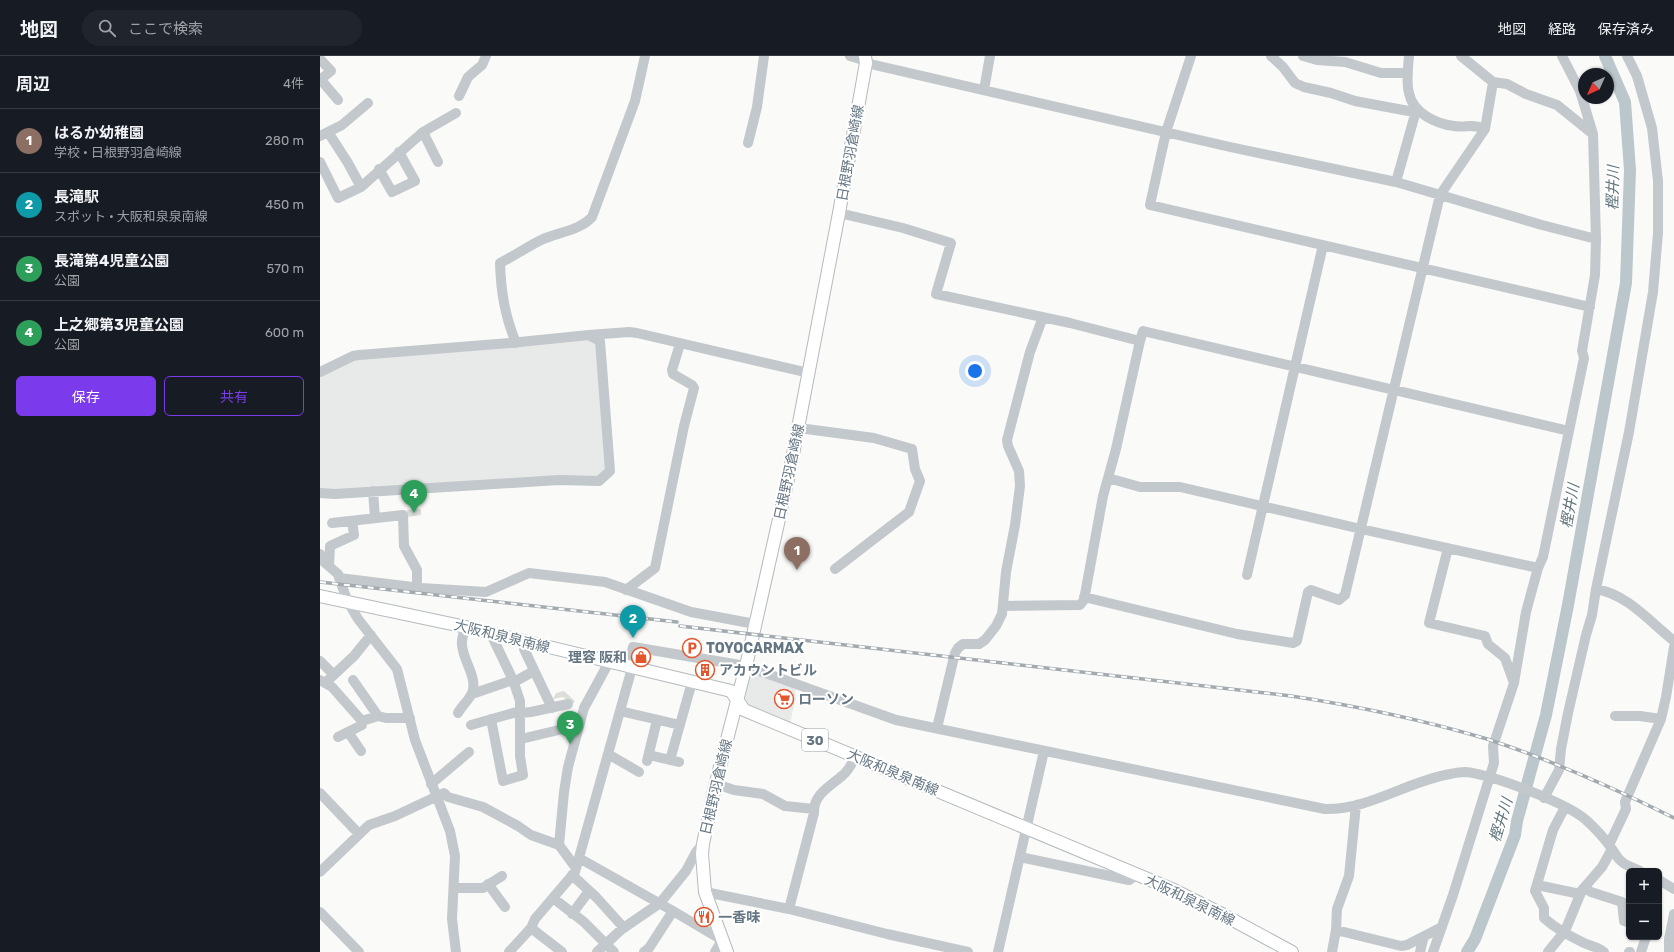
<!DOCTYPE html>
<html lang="ja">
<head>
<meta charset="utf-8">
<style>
	body { margin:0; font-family:Rubik,"Noto Sans JP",sans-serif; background:#20242c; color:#f1f3f6 }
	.controls { position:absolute; right:12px; bottom:12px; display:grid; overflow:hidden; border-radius:6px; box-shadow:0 1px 3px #0004 }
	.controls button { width:36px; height:36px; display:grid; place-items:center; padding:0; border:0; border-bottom:1px solid #363941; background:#171b24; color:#f1f3f6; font:20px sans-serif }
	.compass { position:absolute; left:1258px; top:12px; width:36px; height:36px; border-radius:50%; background:#171b24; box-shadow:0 1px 3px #0004; rotate:225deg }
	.you { position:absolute; left:655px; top:315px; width:14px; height:14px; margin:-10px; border:3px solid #fff; border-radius:50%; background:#1a73e8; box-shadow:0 0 0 6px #1a73e833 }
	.badge { display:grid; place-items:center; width:26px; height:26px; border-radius:50%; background:#7c3aed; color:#fff; font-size:13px; font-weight:700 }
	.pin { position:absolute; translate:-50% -33px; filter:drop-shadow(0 1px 2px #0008) }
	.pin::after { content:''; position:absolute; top:21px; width:14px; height:12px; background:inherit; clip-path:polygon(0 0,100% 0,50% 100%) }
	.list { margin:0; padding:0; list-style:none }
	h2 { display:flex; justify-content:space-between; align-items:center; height:52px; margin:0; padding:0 16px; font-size:17px }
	h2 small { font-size:13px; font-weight:400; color:#9ea1a6 }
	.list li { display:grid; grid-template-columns:26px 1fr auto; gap:12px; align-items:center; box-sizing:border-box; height:64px; padding:0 16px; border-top:1px solid #363941 }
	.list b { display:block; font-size:15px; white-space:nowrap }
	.list p { margin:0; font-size:13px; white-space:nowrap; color:#9ea1a6 }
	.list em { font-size:13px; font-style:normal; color:#9ea1a6 }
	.actions { display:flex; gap:8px; padding:12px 16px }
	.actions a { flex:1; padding:9px 0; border:1px solid #7c3aed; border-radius:6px; text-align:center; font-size:14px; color:#7c3aed }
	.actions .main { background:#7c3aed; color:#fff }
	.icon { flex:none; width:22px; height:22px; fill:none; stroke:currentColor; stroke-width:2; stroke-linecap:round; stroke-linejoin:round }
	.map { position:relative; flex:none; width:1354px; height:896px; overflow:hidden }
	header { display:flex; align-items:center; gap:24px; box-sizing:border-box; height:56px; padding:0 20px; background:#171b24; border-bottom:1px solid #363941 }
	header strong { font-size:19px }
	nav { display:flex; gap:22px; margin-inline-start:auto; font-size:14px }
	.search { width:280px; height:36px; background:#20242c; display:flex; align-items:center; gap:10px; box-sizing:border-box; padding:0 14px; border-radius:22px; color:#9ea1a6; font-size:15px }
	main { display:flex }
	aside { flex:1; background:#171b24 }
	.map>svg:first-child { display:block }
	.built { fill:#e8e9e9 }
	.green { fill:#dadfd7 }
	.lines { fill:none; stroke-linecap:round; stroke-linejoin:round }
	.river { stroke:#bbc7cb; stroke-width:12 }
	.major-casing { stroke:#b5babe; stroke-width:14 }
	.minor { stroke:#c3c8cc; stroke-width:10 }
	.major { stroke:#fff; stroke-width:12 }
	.rail-casing { stroke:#a2aab0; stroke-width:3.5 }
	.rail { stroke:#fff; stroke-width:2; stroke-dasharray:6; stroke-linecap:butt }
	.labels { text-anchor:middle; stroke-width:4; stroke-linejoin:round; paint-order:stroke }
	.shield { fill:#fff; stroke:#939fa8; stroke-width:1 }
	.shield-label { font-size:13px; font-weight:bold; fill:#657683 }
	.street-label { font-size:14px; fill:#657683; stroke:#fff }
	.poi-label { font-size:14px; font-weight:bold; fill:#657683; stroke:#fff; text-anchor:start }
	.water-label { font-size:15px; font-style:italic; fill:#60757c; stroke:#fff }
</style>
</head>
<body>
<header>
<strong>地図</strong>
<div class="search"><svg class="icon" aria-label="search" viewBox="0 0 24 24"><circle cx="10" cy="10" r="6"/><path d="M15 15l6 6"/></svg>ここで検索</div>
<nav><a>地図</a><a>経路</a><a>保存済み</a></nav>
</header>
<main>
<aside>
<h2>周辺<small>4件</small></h2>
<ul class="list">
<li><span class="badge" style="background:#8d6e63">1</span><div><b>はるか幼稚園</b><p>学校 · 日根野羽倉崎線</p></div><em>280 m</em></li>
<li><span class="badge" style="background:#0f9aa8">2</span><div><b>長滝駅</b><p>スポット · 大阪和泉泉南線</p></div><em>450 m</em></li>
<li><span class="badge" style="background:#2e9e5b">3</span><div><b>長滝第4児童公園</b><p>公園</p></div><em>570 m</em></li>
<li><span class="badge" style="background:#2e9e5b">4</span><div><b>上之郷第3児童公園</b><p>公園</p></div><em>600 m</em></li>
</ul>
<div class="actions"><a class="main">保存</a><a>共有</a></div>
</aside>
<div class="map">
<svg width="1354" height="896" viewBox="0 0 1354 896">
	<rect width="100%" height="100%" fill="#fafaf8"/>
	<path class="built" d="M268,282L277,287L286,414L277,422L15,434L0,432V320L33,304Z
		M431,615L476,631L475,638L476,641L470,667L429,650L423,638Z"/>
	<path class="green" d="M101,453V459L87,461V454Z
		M244,635L255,645L251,650L250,646L243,641L233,643L236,637Z"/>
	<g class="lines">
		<path class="river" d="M1147,896L1155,883L1195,779L1197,765L1226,659L1248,549L1306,227L1310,114L1305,46L1285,0"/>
		<g class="major-casing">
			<path id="major" d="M0,540L146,571L411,635L424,654L854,834L900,857L972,896
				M407,896L385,836L382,798L383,788L395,730L426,610L470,414L519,157L546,7L545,0"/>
		</g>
		<path class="minor" d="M530,0L540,3L546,7L910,91L1076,126L1222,169L1276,183
			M871,0L846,76L830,149L1270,251
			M951,0L963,11L975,27L984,31L1011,37L1035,45L1094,56
			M983,0L997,4L1025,6L1061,17H1088
			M1089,0C1088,12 1086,26 1089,37C1093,57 1116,68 1134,70C1147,72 1151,67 1165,73
			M1141,0L1173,26L1187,28L1206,38L1237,49L1273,78
			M0,3L11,15L0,24
			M1,24L18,44
			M664,34L670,0
			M139,40L148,21L162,9L166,0
			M8,76L28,107L41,131
			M103,76L118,106
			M0,80L22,69L48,47
			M428,87L437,51L444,0
			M0,106L18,142L41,131L103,76L136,57
			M59,113L72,136L95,125L79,96
			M1076,126L1094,62L1095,51
			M519,157L583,172L631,187L616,238L750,267L820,285L796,393L788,422L820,431H860L1041,473L1218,512
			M269,279L309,276L317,277L489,317
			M820,285L823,275L1249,375
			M196,287C185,260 181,237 180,207C194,200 207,191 221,184C238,176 259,175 272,161L315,45L325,0
			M0,316L33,300L39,299L190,287L269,279L280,285L290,415L279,425L239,424L15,438L0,437
			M479,372L554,382L592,393L595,413L600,425L589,456L515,513
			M53,435L55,462
			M12,467L83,459L84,490L97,514V532
			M1128,492L1109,567L1165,580L1168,588L1185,602L1194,627
			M0,498L4,506L18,518L27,544L38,563L77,613L95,684L130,775L135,800L132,863L136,896
			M9,510L10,490L34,479L32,465
			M927,519L1003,189
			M19,522L101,532L166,536L209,517L285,526L371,556L435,568
			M1276,533C1307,538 1330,566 1354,585
			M306,534L335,512L364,370L374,332L372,329L353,318L352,314L360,288
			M764,541L917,578L973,587L977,585L988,536L991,534L1019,544L1025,539L1120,139L1165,73L1173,26
			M683,550L760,549L764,544L783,440L788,422
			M170,576L193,624L200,645V700L203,719L183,725L171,663
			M204,585V593L232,652
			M0,605L14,619
			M308,611L313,591L426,610L576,664L1005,753C1049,754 1088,725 1130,718C1135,717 1141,716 1145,716C1171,718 1247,747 1266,764C1275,772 1285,783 1292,793C1295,797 1297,802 1301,805C1306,810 1314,812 1320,815
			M0,624L12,631L42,665V669L18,681
			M33,624L58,660
			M194,626L214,615
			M5,627L34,600L51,579
			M152,638L193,624
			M300,655L360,669
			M138,657C142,649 151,643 153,634C156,619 143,604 142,589C141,582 144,577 146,571
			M201,657L211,656L248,648
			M1295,660H1320L1341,663
			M42,665L58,660L66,662H90
			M151,669L200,655
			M617,672L635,597L638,592L643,588H659L665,584L676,570L682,558L686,516L695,469L700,430L699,415L688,390L687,384L710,296L723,261
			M28,676L41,695
			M201,683L247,672
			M288,698L319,716
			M329,699L359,706
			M350,704L372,626
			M327,705L337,664
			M111,728L149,696
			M396,728L414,734L443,738L465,750L494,753
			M0,737L39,778
			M1224,742L1239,714L1241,693L1248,657L1266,579L1272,559L1276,533L1309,376L1333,236L1338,177V125L1332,72L1317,20L1307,0
			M1245,751L1233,774L1215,835L1224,852V862C1236,873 1250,880 1264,887C1271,890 1278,891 1284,896
			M1289,789L1306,753L1305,746L1341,663L1346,641L1354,591
			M700,801L809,824L818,818
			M259,802L353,855L402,884L395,896
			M256,812L239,789L244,736L248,711L264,652L289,606
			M0,816L49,769L75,760L124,737L128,741L163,751L198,770L211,779L239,789
			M252,819L276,841L304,872
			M1339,824L1354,833
			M168,828L185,851
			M1217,829L1260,838
			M134,832H163L182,820
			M1264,832L1271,836L1302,846L1304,865L1309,866
			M385,836L469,853L567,878L648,896
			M233,842L264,866L294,896
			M469,853L494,757C493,738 511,730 523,719C529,714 532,707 536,700
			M0,856L39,896
			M252,858L269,835
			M211,872L242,896
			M1016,874L1081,890L1087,889L1122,871
			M189,896L211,872L215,863L255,816L312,612
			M277,896L302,873L340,847L366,815L376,796L383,788
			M324,896L329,892L353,855
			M678,896L724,695
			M1012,896L1016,874L1017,853L1029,820L1036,749
			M1100,896L1104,880
			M1113,896L1133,839L1174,707L1173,690L1194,627L1206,556L1218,512L1223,501L1264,302L1262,295L1275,219L1276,183L1273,78L1260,35L1242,0
			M1228,896L1245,875L1262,834L1282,811L1292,793
			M1309,896H1310
			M1321,896L1326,881
			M1349,896V883L1354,858"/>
		<use href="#major" class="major"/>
		<g class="rail-casing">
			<path id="rail" d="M0,526L357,566
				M360,570L971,640C1037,650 1103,664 1167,683C1231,704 1294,732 1354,762"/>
		</g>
		<use href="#rail" class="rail"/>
	</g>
	<defs>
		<g id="parking-ring" transform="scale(1)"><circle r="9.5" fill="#fff" stroke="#e4572e" stroke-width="1.5"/><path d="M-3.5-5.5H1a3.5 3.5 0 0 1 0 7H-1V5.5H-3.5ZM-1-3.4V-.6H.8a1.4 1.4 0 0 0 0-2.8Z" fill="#e4572e"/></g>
		<g id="shop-ring" transform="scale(1)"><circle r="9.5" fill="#fff" stroke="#e4572e" stroke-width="1.5"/><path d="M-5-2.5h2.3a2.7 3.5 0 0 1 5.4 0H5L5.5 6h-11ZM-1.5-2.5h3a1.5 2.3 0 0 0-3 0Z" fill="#e4572e"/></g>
		<g id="building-ring" transform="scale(1)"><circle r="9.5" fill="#fff" stroke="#e4572e" stroke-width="1.5"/><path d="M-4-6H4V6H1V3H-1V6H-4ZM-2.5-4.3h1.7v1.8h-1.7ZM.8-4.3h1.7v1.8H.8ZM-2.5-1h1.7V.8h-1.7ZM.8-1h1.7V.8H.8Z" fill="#e4572e"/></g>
		<g id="supermarket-ring" transform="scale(1)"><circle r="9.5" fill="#fff" stroke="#e4572e" stroke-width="1.5"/><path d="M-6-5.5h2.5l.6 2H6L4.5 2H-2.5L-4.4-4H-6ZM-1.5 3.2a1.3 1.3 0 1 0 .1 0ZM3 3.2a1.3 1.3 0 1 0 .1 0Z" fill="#e4572e"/></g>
		<g id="restaurant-ring" transform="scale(1)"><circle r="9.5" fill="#fff" stroke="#e4572e" stroke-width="1.5"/><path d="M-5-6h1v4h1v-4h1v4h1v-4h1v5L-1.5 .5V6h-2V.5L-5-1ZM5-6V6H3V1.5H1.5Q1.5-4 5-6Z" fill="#e4572e"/></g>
	</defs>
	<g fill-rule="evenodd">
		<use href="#parking-ring" x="372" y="592"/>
		<use href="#shop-ring" x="321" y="601"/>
		<use href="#building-ring" x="385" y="614"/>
		<use href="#supermarket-ring" x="464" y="643"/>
		<use href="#restaurant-ring" x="384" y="861"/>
	</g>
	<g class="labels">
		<rect class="shield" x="482" y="673" width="26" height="22" rx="3"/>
		<g class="shield-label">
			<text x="495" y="689">30</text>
		</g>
		<g class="street-label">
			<text transform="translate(530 97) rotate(-80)" y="5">日根野羽倉崎線</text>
			<text transform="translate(469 416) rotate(-78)" y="5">日根野羽倉崎線</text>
			<text transform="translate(182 580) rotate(14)" y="5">大阪和泉泉南線</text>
			<text transform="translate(573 716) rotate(23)" y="5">大阪和泉泉南線</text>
			<text transform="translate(396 731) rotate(-77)" y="5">日根野羽倉崎線</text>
			<text transform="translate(870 844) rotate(26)" y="5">大阪和泉泉南線</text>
		</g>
		<g class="poi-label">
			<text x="386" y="597">TOYOCARMAX</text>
			<text x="307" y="606" text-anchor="end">理容 阪和</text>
			<text x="399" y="619">アカウントビル</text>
			<text x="478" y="648">ローソン</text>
			<text x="398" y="866">一香味</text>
		</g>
		<g class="water-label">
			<text transform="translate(1293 132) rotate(-89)" y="5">樫井川</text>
			<text transform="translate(1250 450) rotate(-80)" y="5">樫井川</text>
			<text transform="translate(1181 764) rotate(-73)" y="5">樫井川</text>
		</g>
	</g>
</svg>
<div class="controls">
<button>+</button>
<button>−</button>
</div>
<svg class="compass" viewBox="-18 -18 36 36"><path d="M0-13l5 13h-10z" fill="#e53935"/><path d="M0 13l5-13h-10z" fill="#9ea1a6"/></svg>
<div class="you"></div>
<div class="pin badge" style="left:477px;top:514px;background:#8d6e63">1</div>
<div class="pin badge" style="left:313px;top:582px;background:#0f9aa8">2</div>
<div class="pin badge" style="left:250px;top:688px;background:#2e9e5b">3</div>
<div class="pin badge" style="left:94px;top:457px;background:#2e9e5b">4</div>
</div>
</main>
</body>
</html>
